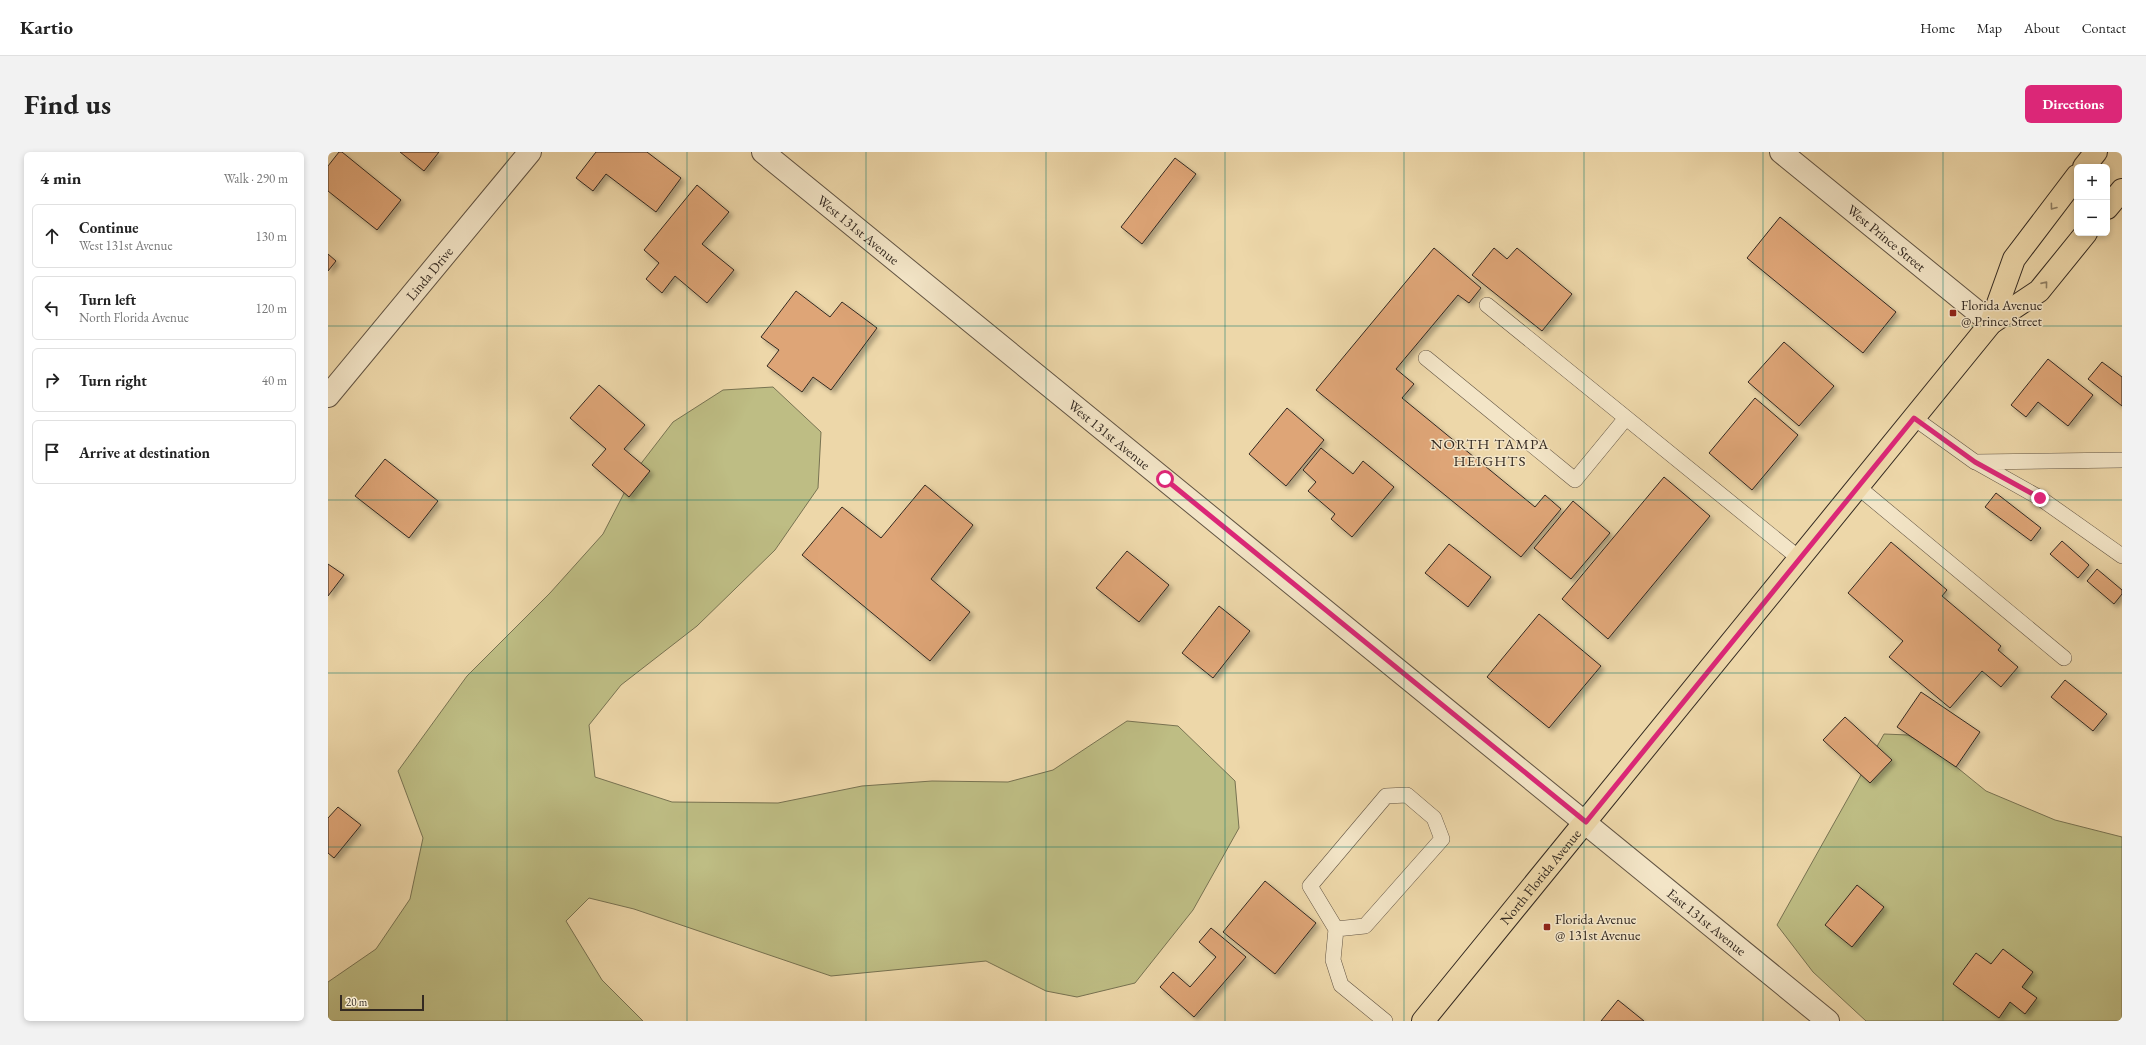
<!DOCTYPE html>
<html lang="en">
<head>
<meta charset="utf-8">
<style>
	body { margin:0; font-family:"EB Garamond",serif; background:#f2f2f2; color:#222 }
	.controls { position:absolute; right:12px; top:12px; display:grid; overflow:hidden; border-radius:6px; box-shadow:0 2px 6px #0003 }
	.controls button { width:36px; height:36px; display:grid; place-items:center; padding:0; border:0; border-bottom:1px solid #e0e0e0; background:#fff; color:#222; font:20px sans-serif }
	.scale { position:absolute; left:12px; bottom:10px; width:84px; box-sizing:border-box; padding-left:4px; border:2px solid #332921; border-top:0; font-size:11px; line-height:14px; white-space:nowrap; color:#332921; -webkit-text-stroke:3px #f3e5c7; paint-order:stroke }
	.stop { position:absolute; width:12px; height:12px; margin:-9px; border:3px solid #db2777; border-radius:50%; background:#fff }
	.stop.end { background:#db2777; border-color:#fff; box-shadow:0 1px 4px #0008 }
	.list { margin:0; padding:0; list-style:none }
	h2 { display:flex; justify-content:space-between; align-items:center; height:52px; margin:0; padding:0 16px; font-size:17px }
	h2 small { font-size:13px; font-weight:400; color:#767676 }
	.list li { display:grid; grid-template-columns:26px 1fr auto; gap:12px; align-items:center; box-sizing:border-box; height:64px; margin:0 8px 8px; padding:0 8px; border:1px solid #e0e0e0; border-radius:6px }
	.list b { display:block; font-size:15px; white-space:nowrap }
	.list p { margin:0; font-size:13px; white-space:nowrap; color:#767676 }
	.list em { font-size:13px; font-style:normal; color:#767676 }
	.icon { flex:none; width:22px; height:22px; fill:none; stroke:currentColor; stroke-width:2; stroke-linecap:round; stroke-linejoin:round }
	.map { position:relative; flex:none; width:1794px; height:869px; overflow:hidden; border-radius:6px }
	header { display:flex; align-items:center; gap:24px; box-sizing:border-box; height:56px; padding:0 20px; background:#fff; border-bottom:1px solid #e0e0e0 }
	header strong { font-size:19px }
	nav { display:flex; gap:22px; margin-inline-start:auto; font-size:14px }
	.intro { display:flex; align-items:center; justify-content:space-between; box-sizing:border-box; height:96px; padding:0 24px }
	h1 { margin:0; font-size:28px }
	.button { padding:10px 18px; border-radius:6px; background:#db2777; color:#fff; font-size:14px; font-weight:700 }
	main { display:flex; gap:24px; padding:0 24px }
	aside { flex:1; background:#fff; border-radius:6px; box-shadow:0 2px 6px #0003 }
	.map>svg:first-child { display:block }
	.green { fill:#bebd84; stroke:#787352 }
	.building { fill:#dea577; stroke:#332921; filter:url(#shadow) }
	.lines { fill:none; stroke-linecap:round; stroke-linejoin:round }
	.service-casing { stroke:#625443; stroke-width:16 }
	.minor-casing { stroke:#625443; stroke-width:24 }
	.primary-casing { stroke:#332921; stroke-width:24 }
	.service { stroke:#f3e5c7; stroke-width:15 }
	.minor { stroke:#f3e5c7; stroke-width:22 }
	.primary { stroke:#edd7a9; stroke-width:22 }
	.oneway { stroke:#908065 }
	.route { stroke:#db2777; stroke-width:5 }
	.grid { fill:none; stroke:#0f766e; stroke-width:1; stroke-opacity:0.55 }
	.poi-dot { fill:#8f2418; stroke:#f3e5c7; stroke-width:1.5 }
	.labels { text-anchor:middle; stroke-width:3; stroke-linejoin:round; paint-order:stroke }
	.street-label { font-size:14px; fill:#332921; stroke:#f3e5c7 }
	.poi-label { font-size:14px; fill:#332921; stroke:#f3e5c7; text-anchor:start }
	.neighbourhood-label { font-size:15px; letter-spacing:1px; fill:#332921; stroke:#f3e5c7 }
</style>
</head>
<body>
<header>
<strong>Kartio</strong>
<nav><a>Home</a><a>Map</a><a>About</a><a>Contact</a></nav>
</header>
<div class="intro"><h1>Find us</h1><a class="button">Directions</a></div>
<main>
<aside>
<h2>4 min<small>Walk · 290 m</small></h2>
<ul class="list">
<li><svg class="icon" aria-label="ahead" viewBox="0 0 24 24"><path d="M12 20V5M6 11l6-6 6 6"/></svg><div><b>Continue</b><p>West 131st Avenue</p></div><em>130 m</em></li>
<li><svg class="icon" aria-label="left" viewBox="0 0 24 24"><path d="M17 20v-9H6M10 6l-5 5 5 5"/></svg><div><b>Turn left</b><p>North Florida Avenue</p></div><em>120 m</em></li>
<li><svg class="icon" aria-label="right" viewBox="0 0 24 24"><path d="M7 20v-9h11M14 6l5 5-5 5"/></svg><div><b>Turn right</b></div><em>40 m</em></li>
<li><svg class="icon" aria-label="arrive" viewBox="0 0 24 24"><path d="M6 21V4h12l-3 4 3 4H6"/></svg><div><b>Arrive at destination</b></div></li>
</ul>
</aside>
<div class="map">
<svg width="1794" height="869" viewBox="0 0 1794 869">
	<defs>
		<filter id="shadow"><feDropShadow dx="3.5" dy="3.5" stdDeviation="2" flood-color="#0004"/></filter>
	</defs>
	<rect width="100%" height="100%" fill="#edd7a9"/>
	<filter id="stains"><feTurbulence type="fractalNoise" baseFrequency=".005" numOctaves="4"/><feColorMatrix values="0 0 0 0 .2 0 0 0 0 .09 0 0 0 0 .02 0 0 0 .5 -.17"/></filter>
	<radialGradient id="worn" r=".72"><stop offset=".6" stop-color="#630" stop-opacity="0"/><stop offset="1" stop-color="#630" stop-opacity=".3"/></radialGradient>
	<path class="green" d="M445,235L493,280L490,336L447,398L369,474L293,533L261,573L267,625L344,650L450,651L534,634L604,629L680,630L725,618L799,569L850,574L907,629L911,676L865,758L807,831L749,845L718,839L658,809L503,824L306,757L261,746L238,769L274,828L315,869H0V830L48,797L82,747L95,686L70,619L139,524L222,441L275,382L308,318L345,270L395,238Z
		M1556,582L1580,583L1610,600L1658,639L1727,668L1794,685V869H1538L1485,820L1449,773Z"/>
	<path class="building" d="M11,0H14L73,48L49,78L0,39V14Z
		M72,0H111L96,19Z
		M268,0H319L353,26L328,60L278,22L265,39L248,26Z
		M847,6L868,22L814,92L793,75Z
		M369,33L401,60L374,92L406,118L379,151L347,124L334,141L318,127L331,111L316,98Z
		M1452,65L1568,160L1535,201L1419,106Z
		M1106,96L1153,136L1141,151L1130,143L1068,217L1086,232L1074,246L1207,355L1217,343L1233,357L1193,405L988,238Z
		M1166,96L1179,107L1189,96L1244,142L1214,179L1144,123Z
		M0,102L8,109L0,119Z
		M468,139L502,165L514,150L549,176L503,238L485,225L474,240L439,214L451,198L433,185Z
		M1456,190L1506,234L1471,274L1420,230Z
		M1720,207L1765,243L1740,274L1710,250L1698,265L1683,253Z
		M1774,210L1794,225V254L1760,227Z
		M271,233L317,273L296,297L322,319L301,345L264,313L278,297L242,266Z
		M1427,246L1470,283L1424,338L1381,301Z
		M959,256L996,288L958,334L921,302Z
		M993,296L1025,322L1035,309L1066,335L1024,385L1003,367L1007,362L980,339L988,330L975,318Z
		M57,307L110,349L81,386L27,344Z
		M1336,325L1382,364L1280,487L1234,447Z
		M597,333L645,373L603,427L642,460L602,509L474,403L514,355L553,386Z
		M1668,341L1713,376L1703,389L1657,355Z
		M1245,349L1282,381L1243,427L1206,396Z
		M1734,389L1761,413L1750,426L1722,402Z
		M1563,390L1619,438L1614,444L1673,494L1670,498L1690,515L1673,535L1654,519L1622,556L1561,505L1575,489L1520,441Z
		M1121,392L1163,425L1140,455L1097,421Z
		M799,399L841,433L811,470L768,436Z
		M0,412L16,423L0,444Z
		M1769,417L1794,438V442L1786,452L1759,429Z
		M891,454L922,479L885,526L854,501Z
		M1211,462L1273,514L1221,576L1159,525Z
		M1737,528L1779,562L1765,579L1723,545Z
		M1593,540L1652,580L1628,615L1569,575Z
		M1517,565L1564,608L1542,631L1495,588Z
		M10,655L33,673L6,706L0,701V666Z
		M937,729L988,771L947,822L895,780Z
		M1529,733L1556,755L1524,795L1497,773Z
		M883,776L918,805L866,865L832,835L845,820L862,835L888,805L871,790Z
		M1675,797L1705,820L1694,835L1709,846L1697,862L1682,850L1671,866L1625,832L1648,801L1663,812Z
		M1290,848L1316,869H1273Z"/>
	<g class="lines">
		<g class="service-casing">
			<path id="service" d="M1159,153L1472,407
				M1098,206L1247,328L1298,266
				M1586,266L1647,310L1794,308
				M1648,310L1712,346L1794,404
				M1530,335L1736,506
				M1008,777L1037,774L1114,687L1106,666L1079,643L1058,644L982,734L1008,777L1005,808L1013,833L1057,869"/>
		</g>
		<g class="minor-casing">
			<g id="minor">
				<path id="s1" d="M435,0L1500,869"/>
				<path id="s2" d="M1453,0L1663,171"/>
				<path id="s3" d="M0,244L202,0"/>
			</g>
		</g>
		<g class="primary-casing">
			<g id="primary">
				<path d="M1756,15L1768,0"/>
				<path d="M1779,56L1794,38"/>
				<path d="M1663,171L1686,107L1749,24"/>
				<path id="s4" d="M1095,869L1663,171L1711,139L1758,81"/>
			</g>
		</g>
		<use href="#service" class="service"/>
		<use href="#minor" class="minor"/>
		<use href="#primary" class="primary"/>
	</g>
	<defs><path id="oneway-chevron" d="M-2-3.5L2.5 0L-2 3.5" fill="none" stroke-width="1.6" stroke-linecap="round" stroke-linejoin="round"/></defs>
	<g class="oneway">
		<use href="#oneway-chevron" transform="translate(1725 55) rotate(127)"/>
		<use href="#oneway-chevron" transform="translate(1717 132) rotate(-51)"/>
	</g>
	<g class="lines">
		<path class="route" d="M837,327L1258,670L1586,266L1647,310L1712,346"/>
	</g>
	<path class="grid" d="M179,0V869M359,0V869M538,0V869M718,0V869M897,0V869M1076,0V869M1256,0V869M1435,0V869M1615,0V869M0,174H1794M0,348H1794M0,521H1794M0,695H1794"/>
	<g class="poi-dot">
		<rect x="1621" y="157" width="8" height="8" rx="2"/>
		<rect x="1215" y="771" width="8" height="8" rx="2"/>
	</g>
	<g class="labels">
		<g class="street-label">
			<text dy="5" stroke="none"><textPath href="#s1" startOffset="123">West 131st Avenue</textPath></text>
			<text dy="5" stroke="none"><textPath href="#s2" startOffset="136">West Prince Street</textPath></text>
			<text dy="5" stroke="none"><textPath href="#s3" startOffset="159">Linda Drive</textPath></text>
			<text dy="5" stroke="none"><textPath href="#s1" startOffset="447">West 131st Avenue</textPath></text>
			<text dy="5" stroke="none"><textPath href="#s4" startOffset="186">North Florida Avenue</textPath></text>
			<text dy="5" stroke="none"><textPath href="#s1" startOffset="1218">East 131st Avenue</textPath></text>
		</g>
		<g class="poi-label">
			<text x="1633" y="158">Florida Avenue<tspan x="1633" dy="16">@ Prince Street</tspan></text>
			<text x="1227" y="772">Florida Avenue<tspan x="1227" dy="16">@ 131st Avenue</tspan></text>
		</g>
		<g class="neighbourhood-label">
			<text x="1162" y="297">NORTH TAMPA<tspan x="1162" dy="17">HEIGHTS</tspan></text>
		</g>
	</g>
	<rect width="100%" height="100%" filter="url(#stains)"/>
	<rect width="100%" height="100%" fill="url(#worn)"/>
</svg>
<div class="controls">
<button>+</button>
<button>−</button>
</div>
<div class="scale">20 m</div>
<div class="stop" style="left:837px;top:327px"></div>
<div class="stop end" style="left:1712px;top:346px"></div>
</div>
</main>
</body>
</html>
